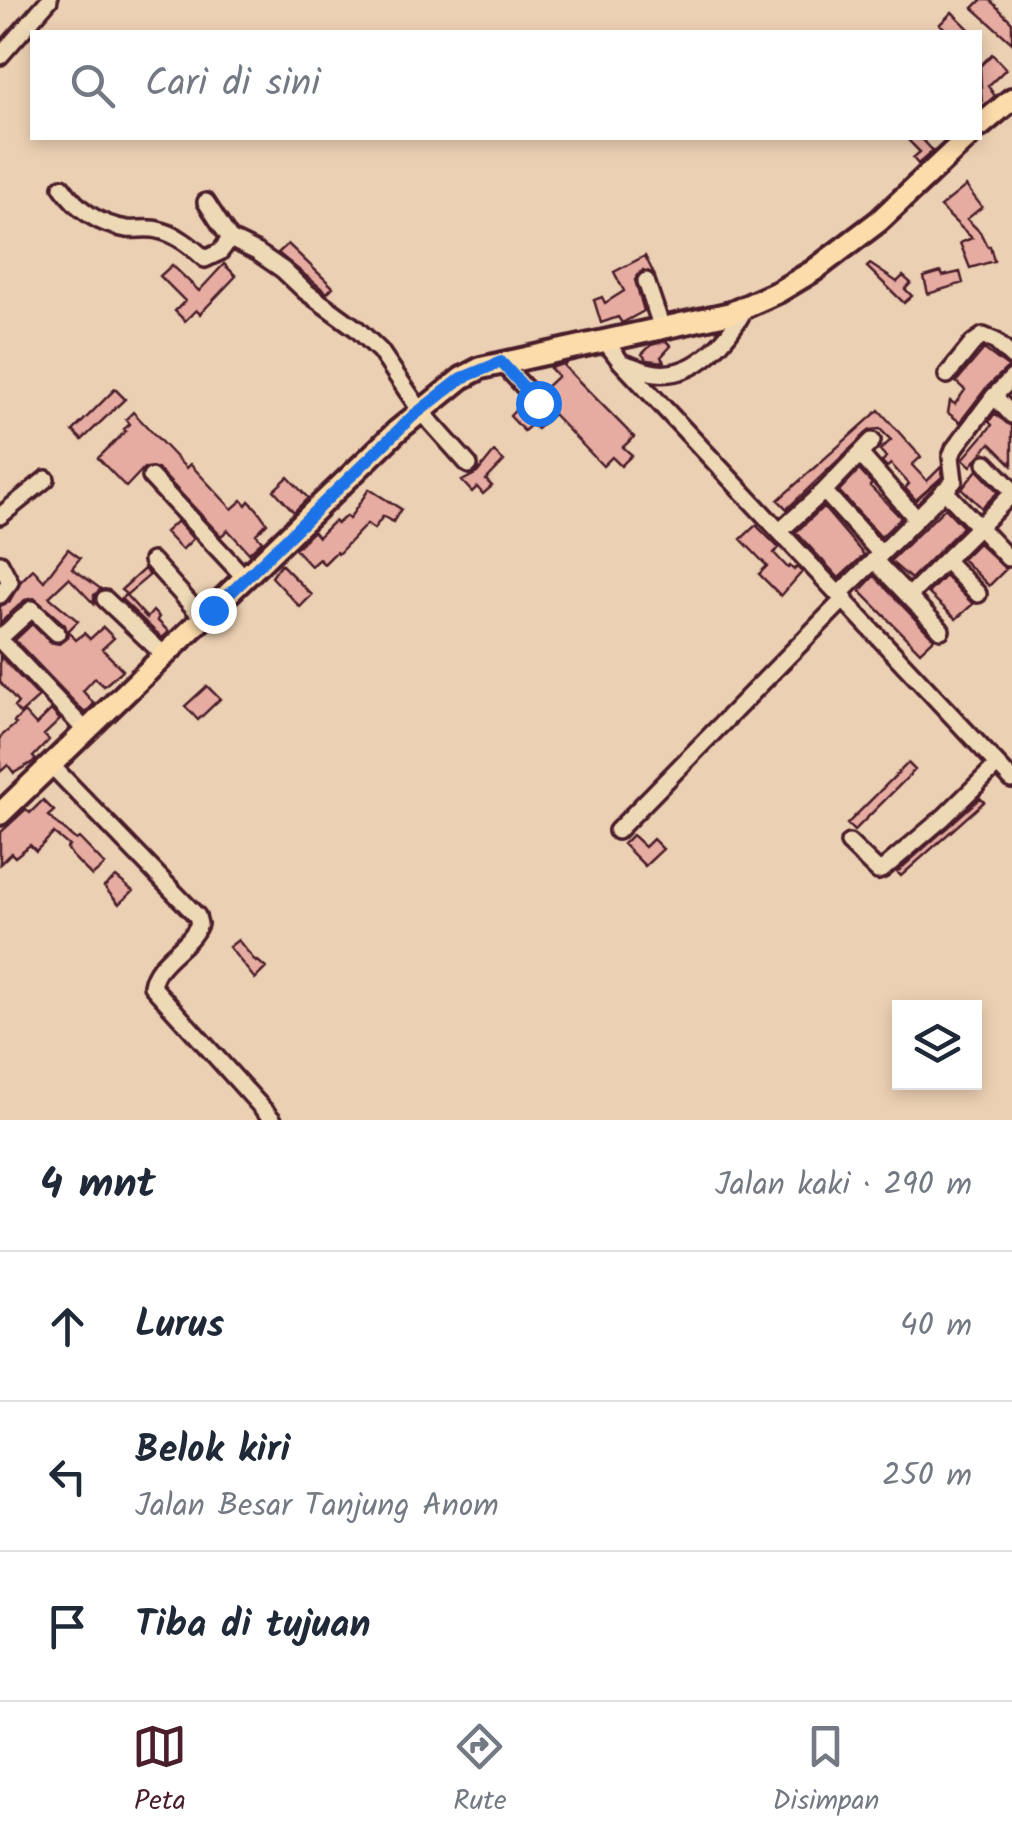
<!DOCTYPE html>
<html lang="id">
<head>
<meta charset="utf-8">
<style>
	body { margin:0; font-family:Kalam,sans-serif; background:#f2f2f3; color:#1f2937 }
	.controls { position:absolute; right:30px; bottom:30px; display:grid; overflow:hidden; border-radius:0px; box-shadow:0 5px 15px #0003 }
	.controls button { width:90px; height:90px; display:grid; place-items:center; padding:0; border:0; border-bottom:2px solid #e0e1e3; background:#fff; color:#1f2937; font:50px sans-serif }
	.stop { position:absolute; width:30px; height:30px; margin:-22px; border:8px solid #1a73e8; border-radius:50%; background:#fff }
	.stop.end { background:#1a73e8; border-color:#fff; box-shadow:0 2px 10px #0008 }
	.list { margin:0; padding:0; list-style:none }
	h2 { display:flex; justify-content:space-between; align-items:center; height:130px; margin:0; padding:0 40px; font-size:42px }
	h2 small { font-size:32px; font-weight:400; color:#747a83 }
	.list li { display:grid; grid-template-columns:65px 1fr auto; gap:30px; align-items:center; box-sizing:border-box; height:150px; padding:0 40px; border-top:2px solid #e0e1e3 }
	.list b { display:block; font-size:38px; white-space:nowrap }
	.list p { margin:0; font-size:32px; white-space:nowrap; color:#747a83 }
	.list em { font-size:32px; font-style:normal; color:#747a83 }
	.icon { flex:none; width:55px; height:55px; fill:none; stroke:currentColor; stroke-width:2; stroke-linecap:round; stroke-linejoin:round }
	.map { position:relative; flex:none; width:1012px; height:1120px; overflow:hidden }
	.search { position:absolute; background:#fff; box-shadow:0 5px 15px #0003; left:30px; right:30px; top:30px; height:110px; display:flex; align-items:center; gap:25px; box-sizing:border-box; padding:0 35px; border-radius:0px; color:#747a83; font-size:38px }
	.sheet { height:580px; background:#fff }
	nav { display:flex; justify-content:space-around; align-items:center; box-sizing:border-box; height:140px; border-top:2px solid #e0e1e3; background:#fff; font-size:28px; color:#747a83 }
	nav a { display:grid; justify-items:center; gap:5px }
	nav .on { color:#4a1f2b }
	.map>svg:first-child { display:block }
	.building { fill:#e6aca1; stroke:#4a1f2b; stroke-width:2.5 }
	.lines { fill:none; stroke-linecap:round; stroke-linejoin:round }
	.minor-casing { stroke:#4a1f2b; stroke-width:22 }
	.major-casing { stroke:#4a1f2b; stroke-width:28 }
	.minor { stroke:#eed9b7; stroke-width:15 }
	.major { stroke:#fddcac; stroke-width:20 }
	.route { stroke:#1a73e8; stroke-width:12 }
</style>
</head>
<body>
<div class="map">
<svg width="1012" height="1120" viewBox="0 0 1012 1120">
	<rect width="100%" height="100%" fill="#ecd0b3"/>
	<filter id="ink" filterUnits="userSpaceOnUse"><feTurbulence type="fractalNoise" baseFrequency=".01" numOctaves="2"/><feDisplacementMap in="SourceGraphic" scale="20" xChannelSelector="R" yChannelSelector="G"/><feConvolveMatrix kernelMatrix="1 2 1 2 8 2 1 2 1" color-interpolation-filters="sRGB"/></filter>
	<g filter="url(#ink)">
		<path class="building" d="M981,0H990L1012,22V43L973,8Z
			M952,12L972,32H948L940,24Z
			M992,54L1006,69L988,86L995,96L982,107L980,66Z
			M906,138H921L933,151L918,164L913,158L920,152Z
			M966,186L982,207L967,219L980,232L987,246H990L994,261L970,268L960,243L972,238L940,207Z
			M288,244L333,287L327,293L278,253Z
			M645,256L654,274L643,270L635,280L644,311L622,323L618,317L601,323L594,300L602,297L605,303L624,291L614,272Z
			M224,264L236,276L200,314L196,310L185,321L175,311L185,301L160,276L172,265L199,291Z
			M870,264L897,282L903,276L911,283L905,289L912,296L904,303L867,267Z
			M941,272L943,276L960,272L963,283L928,294L924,277Z
			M666,341L671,346L661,357L664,362L647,360L642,354L651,345Z
			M984,349L1008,367L986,388L960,422L948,413L950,401L955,404L965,390L956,382Z
			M566,363L564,366L634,437L623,447L632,455L621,466L612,457L603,466L553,414L537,429L532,424L524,431L510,416L523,402L535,414L547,410L552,398L544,389L558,376L550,368Z
			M115,389L125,399L82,440L73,431Z
			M879,410L921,457L912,465L927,481L941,467L942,477L916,500L905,488L909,484L891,464L887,467L882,462L886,457L880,450L891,440L880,429L870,430L787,509L778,500Z
			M133,412L186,468L190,464L232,509L242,500L246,505L249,501L257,509L267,523L256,534L262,541L249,553L228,530L221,536L158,469L144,468L126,487L98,458L126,431L124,429L130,424L126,419Z
			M994,414L1012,426V465L990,443L971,466L963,459L992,425L989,422Z
			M494,452L504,461L486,480L492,486L483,494L477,487L472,492L462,481L477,473Z
			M859,470L872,484L870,486L901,518L881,537L839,491Z
			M977,470L998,492L982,508L962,489Z
			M288,477L308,498L294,512L274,490Z
			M369,489L401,509L393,522L383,516L374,529L367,524L338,554L336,552L324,564L319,559L311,566L295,549L313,531L318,537L334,521L337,524L346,516L349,519Z
			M823,507L864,555L839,578L796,532Z
			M945,508L963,527L911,579L890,561Z
			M177,521L193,539L182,550L165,532Z
			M756,525L779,548L774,553L788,568L790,566L794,570L797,567L802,572L781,596L759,574L767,566L741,539Z
			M978,543L1006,569L989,586L962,559Z
			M68,549L80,558L72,568L101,589L94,595V604L69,578L49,597L78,621L68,631L76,640L84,633L90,639L103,627L114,638L102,649L123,670L104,686L95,678L83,691L94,704L85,713L15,640L32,624L50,642L59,644L68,637L65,625L34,598L25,600L0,623V606L9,602L21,581L33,569L44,581Z
			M281,564L312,595L300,607L272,577Z
			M144,569L150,575L126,595L147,618L153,611L159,617L157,620L169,632L162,638L121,599L126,594L121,590Z
			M874,576L934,639L920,652L860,591Z
			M945,576L973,604L956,619L928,593Z
			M0,656L39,697L20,714L14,707L18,703L0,682Z
			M207,686L220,699L198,720L185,706Z
			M51,710L60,720L44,735L49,740L33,757L36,760L14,773L8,765L0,772V737L16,724L14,722L24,712L36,725Z
			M908,763L915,770L854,831L847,824Z
			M980,798L984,802L901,876L897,872Z
			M43,800L54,811L48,816L76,840L79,838L105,865L92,876L73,857L67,848L69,846L54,833L36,851L30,845L15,857L11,853L0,864V833L26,809L30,813Z
			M632,835L645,847L653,839L663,849L645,866L623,844Z
			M116,877L133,891L119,904L104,887Z
			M238,940L256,962L258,961L266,968L255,979L229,947Z"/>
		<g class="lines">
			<g class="minor-casing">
				<path id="minor" d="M0,56L49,0
					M62,187C78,210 100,225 127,229C137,230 149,227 158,230C177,234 192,247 205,259L220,252L230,239
					M206,202L230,239L257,252L283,270L305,291L357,329L380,351L420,410L469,465
					M646,281L662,328
					M605,341L621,362L1012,780
					M501,362L539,403
					M626,364C635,367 646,372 656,373C697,378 729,338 746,307
					M947,375L973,343L983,336L995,341L1012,357
					M994,396L1012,415
					M860,454L916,518
					M986,463L1012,490
					M151,477L246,579
					M944,490L1008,558
					M824,491L872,441
					M0,516L46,479
					M780,531L824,491L881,554L840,593
					M881,554L954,481L951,457L954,449L994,396L1012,378
					M874,560L941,630
					M152,561L203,618
					M946,561L978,594
					M0,563L10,582L0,595
					M909,596L1012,494
					M105,599L165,656
					M0,638L32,609L57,633
					M0,640L87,732
					M52,766L197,916L199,924C189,948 156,960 152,986L273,1120
					M617,831L845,598
					M849,843L878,871L883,869L944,817L997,765"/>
			</g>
			<g class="major-casing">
				<path id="major" d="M980,126L1012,99
					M0,814L397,431L462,378L481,368L731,313L778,292L813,271L879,221L967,138"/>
			</g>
			<use href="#minor" class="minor"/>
			<use href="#major" class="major"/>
		</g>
	</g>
	<g class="lines" filter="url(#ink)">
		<path class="route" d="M213,610L413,416L462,378L501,362L538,403"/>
	</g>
</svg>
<div class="controls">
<button><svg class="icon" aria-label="layers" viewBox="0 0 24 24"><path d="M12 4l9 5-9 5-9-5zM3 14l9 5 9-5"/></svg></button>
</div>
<div class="stop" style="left:538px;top:403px"></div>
<div class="stop end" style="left:213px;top:610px"></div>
<div class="search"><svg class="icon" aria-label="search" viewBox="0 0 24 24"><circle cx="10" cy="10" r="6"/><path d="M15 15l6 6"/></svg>Cari di sini</div>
</div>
<section class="sheet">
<h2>4 mnt<small>Jalan kaki · 290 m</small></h2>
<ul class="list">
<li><svg class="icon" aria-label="ahead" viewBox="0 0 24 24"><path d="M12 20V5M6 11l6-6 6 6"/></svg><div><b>Lurus</b></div><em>40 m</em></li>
<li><svg class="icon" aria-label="left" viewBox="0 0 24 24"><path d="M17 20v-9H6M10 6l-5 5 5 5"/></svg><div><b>Belok kiri</b><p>Jalan Besar Tanjung Anom</p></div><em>250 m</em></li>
<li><svg class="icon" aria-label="arrive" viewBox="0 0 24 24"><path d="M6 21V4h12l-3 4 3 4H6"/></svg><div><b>Tiba di tujuan</b></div></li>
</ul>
</section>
<nav>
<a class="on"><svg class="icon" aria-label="map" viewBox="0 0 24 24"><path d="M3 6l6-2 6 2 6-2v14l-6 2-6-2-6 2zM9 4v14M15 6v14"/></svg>Peta</a>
<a><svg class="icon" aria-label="directions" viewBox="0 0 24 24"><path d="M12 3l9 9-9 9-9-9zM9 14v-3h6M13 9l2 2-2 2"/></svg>Rute</a>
<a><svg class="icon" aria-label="saved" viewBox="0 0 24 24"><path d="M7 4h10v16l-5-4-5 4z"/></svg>Disimpan</a>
</nav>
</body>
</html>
